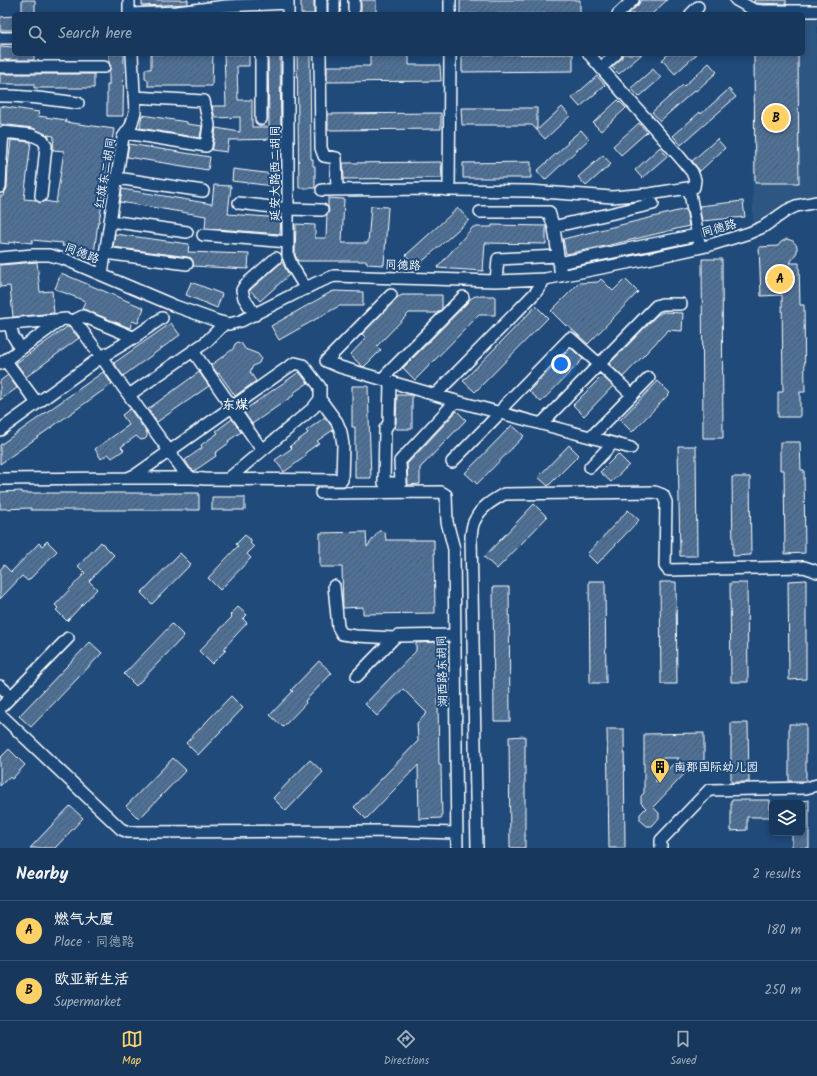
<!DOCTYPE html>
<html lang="en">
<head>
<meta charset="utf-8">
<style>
	body { margin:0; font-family:Kalam,"LXGW WenKai TC",sans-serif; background:#203f62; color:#f1f3f6 }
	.controls { position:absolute; right:12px; bottom:12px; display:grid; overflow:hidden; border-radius:6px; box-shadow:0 2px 6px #0003 }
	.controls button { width:36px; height:36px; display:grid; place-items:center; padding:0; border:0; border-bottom:1px solid #365272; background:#17385c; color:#f1f3f6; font:20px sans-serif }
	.you { position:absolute; left:561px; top:364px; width:14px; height:14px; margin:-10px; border:3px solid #fff; border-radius:50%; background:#1a73e8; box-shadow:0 0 0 6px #1a73e833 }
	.badge { display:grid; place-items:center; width:26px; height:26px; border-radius:50%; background:#ffd166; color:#111; font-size:13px; font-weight:700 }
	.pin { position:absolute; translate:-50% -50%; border:2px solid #fff; box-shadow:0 1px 4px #0006 }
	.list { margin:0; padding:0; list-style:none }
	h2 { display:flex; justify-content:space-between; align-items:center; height:52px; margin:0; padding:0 16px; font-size:17px }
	h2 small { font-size:13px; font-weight:400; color:#9eacbb }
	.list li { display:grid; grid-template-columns:26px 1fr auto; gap:12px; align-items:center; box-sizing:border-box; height:60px; padding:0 16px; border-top:1px solid #365272 }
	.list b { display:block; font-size:15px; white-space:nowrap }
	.list p { margin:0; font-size:13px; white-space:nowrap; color:#9eacbb }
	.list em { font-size:13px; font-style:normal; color:#9eacbb }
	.icon { flex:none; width:22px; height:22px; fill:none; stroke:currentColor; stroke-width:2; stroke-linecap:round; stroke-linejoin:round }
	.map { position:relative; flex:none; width:817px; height:848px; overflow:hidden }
	.search { position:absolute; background:#17385c; box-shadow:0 2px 6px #0003; left:12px; right:12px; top:12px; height:44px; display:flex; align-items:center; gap:10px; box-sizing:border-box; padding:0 14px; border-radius:6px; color:#9eacbb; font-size:15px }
	.sheet { height:172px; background:#17385c }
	nav { display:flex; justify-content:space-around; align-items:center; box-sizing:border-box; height:56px; border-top:1px solid #365272; background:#17385c; font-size:11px; color:#9eacbb }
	nav a { display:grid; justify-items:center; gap:2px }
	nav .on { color:#ffd166 }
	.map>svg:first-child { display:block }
	.built { fill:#2e5683 }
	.building { fill:url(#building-hatch); stroke:#fff; fill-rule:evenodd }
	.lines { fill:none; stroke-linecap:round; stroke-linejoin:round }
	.minor-casing { stroke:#fff; stroke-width:14 }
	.minor { stroke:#1f4a7a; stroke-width:11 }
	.labels { text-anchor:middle; stroke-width:4; stroke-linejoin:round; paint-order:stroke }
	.street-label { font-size:12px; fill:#fff; stroke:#1f4a7a }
	.poi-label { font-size:12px; fill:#fff; stroke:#1f4a7a; text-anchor:start }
	.neighbourhood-label { font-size:13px; font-weight:bold; fill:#fff; stroke:#1f4a7a }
</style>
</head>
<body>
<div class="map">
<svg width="817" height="848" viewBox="0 0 817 848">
	<defs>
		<pattern id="building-hatch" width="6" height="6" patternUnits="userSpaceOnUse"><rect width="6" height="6" fill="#507197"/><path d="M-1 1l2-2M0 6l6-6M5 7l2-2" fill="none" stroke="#4e5b6a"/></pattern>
	</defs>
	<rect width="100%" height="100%" fill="#1f4a7a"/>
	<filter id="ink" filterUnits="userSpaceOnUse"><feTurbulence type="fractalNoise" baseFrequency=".025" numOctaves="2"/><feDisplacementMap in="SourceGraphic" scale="8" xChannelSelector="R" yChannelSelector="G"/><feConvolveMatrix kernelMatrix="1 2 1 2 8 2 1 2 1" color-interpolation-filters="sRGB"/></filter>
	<g filter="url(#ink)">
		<path class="built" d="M749,0H817V196L803,197L793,201L782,206L763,220L753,222V54H803V14H752V2Z"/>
		<path class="building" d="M22,0H35V14H22Z
			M142,0H188V4L142,6Z
			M301,0H314V14H301Z
			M361,0H376V14H361Z
			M460,0H580V14H460Z
			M641,0H667L652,14H628L638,5Z
			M754,0H786V4L756,3L754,2Z
			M14,16V30H0V17Z
			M0,46L14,47V54H34V60H0Z
			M109,54H124L123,116H107V85H109V71L111,67L109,63Z
			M151,54H213L212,86H148V80L145,79V69H151Z
			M224,54H249V66H237L238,100H252V127H269L268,54H280L281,139L229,140L227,152L212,150L213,147L216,128L240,132V117L215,118L212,106H226Z
			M297,54H310L311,159H313V166H315V188H299Z
			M370,54H409V65H440L441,81L327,82V66H370Z
			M573,54V71L462,72V55Z
			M623,54H642L619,74L612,67L621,59Z
			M668,54H697L675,74L662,60Z
			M754,54H798L799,183H755Z
			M709,63L717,72L696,91L695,90L660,121L652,112L683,85L684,86Z
			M653,69L661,78L639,97L631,88Z
			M0,74H94V88H34V84H0Z
			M597,76L605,85L580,107L572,98Z
			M729,89L736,97L681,145L673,136L700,112L701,114Z
			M618,100L626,108L601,131L593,123Z
			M0,106L39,112L38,116L66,120L65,122L114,129L99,222H98L94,254L80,252V248L62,246L63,243L32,240V243L15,241V243L9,242V244L0,243V196H4L5,192L7,188L8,167L11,140L31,142L24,199L36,200L40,203L45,201L56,203L64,151L53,150L54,136L47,135L33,128L0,124Z
			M562,107L570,116L545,139L532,125H462L461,108H537V130Z
			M441,113V129L328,130V114Z
			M142,115L187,122V124L202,126L200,138L140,128Z
			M639,123L647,132L621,155L613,146Z
			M581,130L589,139L545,180L537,171L568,143L567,142Z
			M717,139L725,148L700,171L692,161Z
			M129,144L210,157L208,170L127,157Z
			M660,147L667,156L642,178L635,170Z
			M603,155L611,164L586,186L578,177Z
			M441,162L442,178L344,179L343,163Z
			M531,162V178H463V163Z
			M233,169L281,175V187L232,181Z
			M214,185L231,186L228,214L281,218L280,234L205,228L206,216L120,202L122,189L212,204Z
			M328,198L344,199L342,243H368L371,206L388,207L384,265L367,264V261H298L295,255L296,224L315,225V238H326L327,215L329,211L328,206Z
			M743,201L745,217L702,221L699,206Z
			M458,208L469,220L416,267L406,255Z
			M686,209L689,226L610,245L566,254L563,239Z
			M492,225L546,226V244L485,243L483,271L437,268L473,227H492Z
			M115,234L189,244L188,252L249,254L248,269L193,266V261L191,258L188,257L113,247Z
			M787,239L793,241L797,246V252L790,263H799L800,305H804L805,392H800V417H778V392H783L782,295L761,296L759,247L778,246L781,242Z
			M702,259H722L723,438H703Z
			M37,262L40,292L52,291L54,313L13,317L10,286L0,287V265Z
			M282,262L289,275L260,301L250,290Z
			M61,273L144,308L138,323L132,321L130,328L86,310L82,309L85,301L55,289Z
			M601,279L613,291L625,279L638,292L588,344L567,325L566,326L551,311L579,283L598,282Z
			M191,282L222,294L217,308L186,295Z
			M334,291L363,292V306H339L279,340L271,326L331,292Z
			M402,295H442V309L437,313H409L377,346L381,350L364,367L362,366L350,355L366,338L362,334L398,297Z
			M475,296H495V315H479L415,380L403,368L468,302L470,299Z
			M536,306L548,318L475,392L463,381Z
			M663,312L683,313L682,331L668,330L623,377L609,364L657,315Z
			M171,323L180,335L123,376L114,363Z
			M67,327H69L79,338L26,377L16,363Z
			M238,342L242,344L245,349L258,354L261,358L259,363L253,366L250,372L256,381L235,396L219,373L218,374L211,365L233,349L235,344Z
			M571,348L583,359L541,402L529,391Z
			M103,372L112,384L0,464V445Z
			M199,372L209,386L157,422L148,409Z
			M299,372L308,383L293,393L294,395L252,424L243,411Z
			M8,375L17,388L0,400V381Z
			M602,376L613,386L584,416L573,405Z
			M658,381L670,393L632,432L620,420Z
			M352,386H368L371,478H355V427H352Z
			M397,395H412V429H395L396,423Z
			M130,409L147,433V437L145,439L141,440L136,436L121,447L124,450L112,458L108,454L101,459L95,449L129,425L122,415Z
			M457,411L466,420L420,468V484L408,485L407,464Z
			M325,417L331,425L333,430L317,441L319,443L305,453L306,456L284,472L275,460L292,448L290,446L308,433L306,431Z
			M232,419L241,432L228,441L229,443L215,453L216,456L194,471L190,468L185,460L202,448L201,445L218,433L216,431Z
			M512,425L524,436L477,484L465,473Z
			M780,442H800L801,470H804L805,553L785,554L784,470H780Z
			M569,445L579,455L548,486L538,477Z
			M678,446H696L697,556H680Z
			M618,454L629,465L611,482L600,472Z
			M732,477H750L751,555L733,556Z
			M22,491V493H199V510H31V508L0,509V492Z
			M212,497H245V510H212Z
			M534,504L547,517L497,569L484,557Z
			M628,510L639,520L597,564L587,554Z
			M379,531H381L384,532L385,534L386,540H434L435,613L363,614V607L343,608L342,567H320V533L366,532L367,547Z
			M245,535L252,541L250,543L254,547L247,554L251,558L220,590L208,578L238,546L236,544Z
			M47,541L57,551L28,581L22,576L0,599V570L4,565L11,572L39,543L42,546Z
			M101,542L114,555L89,581L97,589L67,621L56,610L58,608L55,605L85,573L78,566Z
			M180,553L191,564L152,604L141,593Z
			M806,580V679L789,680L788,581Z
			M589,581H605L606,683H590Z
			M660,582H676L677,684H661Z
			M730,583H747L748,682H731Z
			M493,587H509L510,721H494Z
			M238,607L247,615L243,619L247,623L224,648L226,650L212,664L199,651L232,617L230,615Z
			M172,624L184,636L136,686L124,674Z
			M90,642L102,653L31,727L19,716Z
			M437,642L439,765H441L442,818L419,819L418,765L366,819L354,807L418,741L417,723L427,713L403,689L377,716L365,704L416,651V643Z
			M319,661L332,673L305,701L306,703L283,727L270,715L293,691L291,690Z
			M231,696L243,708L198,755L186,743Z
			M731,723H748L749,782H731Z
			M789,724H806V781H789Z
			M607,729H624L625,848H609Z
			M704,733V764H694L653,807L659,813V818L652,826H647L640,820V814L646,808L641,803V796L644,793V734ZM656,758H679L656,782Z
			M525,736V848H510L509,737Z
			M9,749L25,765L12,779L9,777L0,786V758Z
			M173,758L186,770L139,819L126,806Z
			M310,760L323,772L286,811L273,798Z
			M731,800H770V817H747V830L731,831Z
			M809,800V848H792V833H802V801Z
			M70,806L83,818L55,848H30Z"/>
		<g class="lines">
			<g class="minor-casing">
				<path id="minor" d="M129,0V14
					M288,0V14
					M321,0V14
					M334,0V14
					M354,0V9
					M736,0L754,10L763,11H817
					M130,14L177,12L226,6L288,3
					M450,14V0
					M618,14L633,0
					M691,14L698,7
					M0,38H14
					M261,54V119
					M288,54V256L292,266L306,289
					M320,54L321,148L324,156L336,158L337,190
					M450,54L449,190L529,191L612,197L649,194L694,187L695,180L692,172L678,155L601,68
					M589,54L601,68L616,54
					M0,67H104
					M0,96C26,95 52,100 78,103
					M126,133L206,146L209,125L204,101L134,97
					M0,160H1L3,132L32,135L43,140L46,146L41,196
					M117,178L203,191
					M0,187L1,160
					M689,188L699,242
					M322,190L439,189L449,190
					M239,203L288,209L322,210
					M480,212H549L554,228
					M110,221L187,232
					M203,235L288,242
					M105,253L187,264
					M0,258L33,255H49L64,259L175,306L217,321L229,324L241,321L316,283L334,276L496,281L545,279L652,258L707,246L749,233L763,227L786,211L796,206L817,202
					M559,263L697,235
					M102,274L123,137L131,126L135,112L132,54
					M561,276L554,228L561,225L653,204
					M496,281L498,259L558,256
					M391,295L326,361L340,367L456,401L631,448
					M255,315L244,298L242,290L245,285L276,258
					M73,321L83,316L135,338
					M10,324L13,336L21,349
					M0,325L66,319L73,321L81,329L185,473L192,478L205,479L342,480L343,445L341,432L337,422L320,399V387L303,365L295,363L287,368L137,474L128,478L0,479
					M193,351L262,450
					M5,360L37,403
					M0,364L61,320
					M382,379L463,297
					M390,382L389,423L385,429L384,483H401L400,461L456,401
					M129,395L206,342L225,323
					M435,395L536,292L545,279
					M541,424L656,306L662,304H681
					M0,430L101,357C123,346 142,332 162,318
					M591,437L649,378
					M452,462L500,413L505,405L570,338L609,373L632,395
					M590,467L613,443
					M128,478H192
					M228,479L313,408L320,399
					M321,493L441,492L446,495L447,522L454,549L457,848
					M334,586L338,627L342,634L356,636L394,638
					M357,676L394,638L398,636L454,635
					M0,686L11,696
					M0,708L68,638
					M0,714L121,829L128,832L383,831L457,833
					M477,848L471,536C472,531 472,524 475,520C481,507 492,501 504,494L655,492L663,495L666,502L665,566L668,570L804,567L813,570L817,572
					M661,848V840L709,790L806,788L817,785"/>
			</g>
			<use href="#minor" class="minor"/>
		</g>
	</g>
	<defs>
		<g id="building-pin" transform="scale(1)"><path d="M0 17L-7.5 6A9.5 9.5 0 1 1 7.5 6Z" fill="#ffd166" stroke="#1f4a7a"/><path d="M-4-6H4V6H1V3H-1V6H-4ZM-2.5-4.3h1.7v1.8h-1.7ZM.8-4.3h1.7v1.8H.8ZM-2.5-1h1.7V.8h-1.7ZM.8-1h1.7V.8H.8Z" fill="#111"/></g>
	</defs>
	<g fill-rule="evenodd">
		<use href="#building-pin" x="660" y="767"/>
	</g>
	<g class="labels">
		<g class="street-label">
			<text transform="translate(105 173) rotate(-80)" y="4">红旗东二胡同</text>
			<text transform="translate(275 173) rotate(-90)" y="4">延安大路西二胡同</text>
			<text transform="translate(719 228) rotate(-16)" y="4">同德路</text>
			<text transform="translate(82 253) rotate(21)" y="4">同德路</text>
			<text transform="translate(403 265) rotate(2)" y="4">同德路</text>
			<text transform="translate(442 671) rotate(-91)" y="4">湖西路东胡同</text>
		</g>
		<g class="poi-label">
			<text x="674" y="771">南郡国际幼儿园</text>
		</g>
		<g class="neighbourhood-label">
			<text x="235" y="409">东煤</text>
		</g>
	</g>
</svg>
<div class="controls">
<button><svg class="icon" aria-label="layers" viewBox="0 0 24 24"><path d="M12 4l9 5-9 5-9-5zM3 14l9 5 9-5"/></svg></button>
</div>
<div class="you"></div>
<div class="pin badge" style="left:780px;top:279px">A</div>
<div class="pin badge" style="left:776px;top:118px">B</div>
<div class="search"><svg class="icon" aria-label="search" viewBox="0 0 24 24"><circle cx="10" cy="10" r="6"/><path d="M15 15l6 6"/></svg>Search here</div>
</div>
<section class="sheet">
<h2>Nearby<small>2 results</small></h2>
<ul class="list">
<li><span class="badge">A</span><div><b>燃气大厦</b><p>Place · 同德路</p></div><em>180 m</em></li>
<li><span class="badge">B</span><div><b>欧亚新生活</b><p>Supermarket</p></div><em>250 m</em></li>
</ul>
</section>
<nav>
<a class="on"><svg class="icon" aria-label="map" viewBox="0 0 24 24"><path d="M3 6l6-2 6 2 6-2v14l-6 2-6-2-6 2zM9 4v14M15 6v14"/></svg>Map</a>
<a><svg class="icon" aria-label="directions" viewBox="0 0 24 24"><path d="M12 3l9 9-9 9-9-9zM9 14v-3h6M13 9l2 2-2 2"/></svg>Directions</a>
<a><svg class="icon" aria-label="saved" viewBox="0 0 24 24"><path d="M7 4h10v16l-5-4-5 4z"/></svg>Saved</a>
</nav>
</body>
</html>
